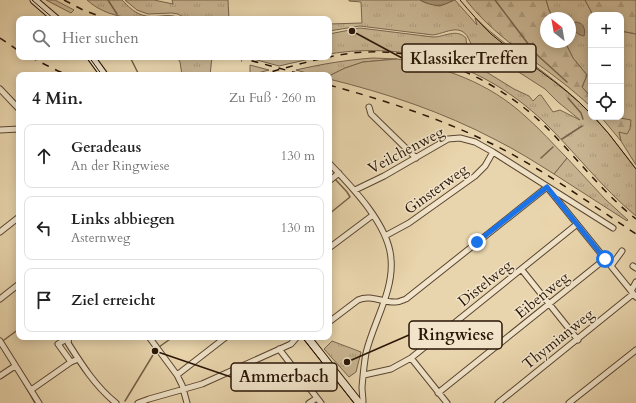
<!DOCTYPE html>
<html lang="de">
<head>
<meta charset="utf-8">
<style>
	body { margin:0; font-family:Cardo,serif; background:#f2f2f2; color:#222 }
	.controls { position:absolute; right:12px; top:12px; display:grid; overflow:hidden; border-radius:8px; box-shadow:0 2px 10px #0003 }
	.controls button { width:36px; height:36px; display:grid; place-items:center; padding:0; border:0; border-bottom:1px solid #e0e0e0; background:#fff; color:#222; font:20px sans-serif }
	.compass { position:absolute; left:540px; top:12px; width:36px; height:36px; border-radius:50%; background:#fff; box-shadow:0 2px 10px #0003; rotate:329deg }
	.stop { position:absolute; width:12px; height:12px; margin:-9px; border:3px solid #1a73e8; border-radius:50%; background:#fff }
	.stop.end { background:#1a73e8; border-color:#fff; box-shadow:0 1px 4px #0008 }
	.list { margin:0; padding:0; list-style:none }
	h2 { display:flex; justify-content:space-between; align-items:center; height:52px; margin:0; padding:0 16px; font-size:17px }
	h2 small { font-size:13px; font-weight:400; color:#767676 }
	.list li { display:grid; grid-template-columns:26px 1fr auto; gap:12px; align-items:center; box-sizing:border-box; height:64px; margin:0 8px 8px; padding:0 8px; border:1px solid #e0e0e0; border-radius:8px }
	.list b { display:block; font-size:15px; white-space:nowrap }
	.list p { margin:0; font-size:13px; white-space:nowrap; color:#767676 }
	.list em { font-size:13px; font-style:normal; color:#767676 }
	.icon { flex:none; width:22px; height:22px; fill:none; stroke:currentColor; stroke-width:2; stroke-linecap:round; stroke-linejoin:round }
	.map { position:relative; flex:none; width:636px; height:403px; overflow:hidden }
	.search { position:absolute; background:#fff; box-shadow:0 2px 10px #0003; left:16px; top:16px; width:316px; height:44px; display:flex; align-items:center; gap:10px; box-sizing:border-box; padding:0 14px; border-radius:8px; color:#767676; font-size:15px }
	.panel { position:absolute; background:#fff; box-shadow:0 2px 10px #0003; left:16px; top:72px; width:316px; height:268px; border-radius:8px }
	.map>svg:first-child { display:block }
	.grass { fill:url(#grass-tufts); stroke:#78644c }
	.forest { fill:url(#forest-firs); stroke:#78644c }
	.garden { fill:#c8b491; stroke:#78644c }
	.water { fill:#a89474; stroke:#756148 }
	.lines { fill:none; stroke-linecap:round; stroke-linejoin:round }
	.stream { stroke:#756148; stroke-width:1.5 }
	.street-casing { stroke:#594530; stroke-width:7 }
	.secondary-casing { stroke:#291506; stroke-width:9 }
	.street { stroke:#f1e4ca; stroke-width:5 }
	.secondary { stroke:#f1e4ca; stroke-width:7 }
	.tram { stroke:#291506; stroke-width:1 }
	.rail { stroke:#291506; stroke-width:1.5; stroke-dasharray:7 7; stroke-linecap:butt }
	.route { stroke:#1a73e8; stroke-width:5 }
	.labels { text-anchor:middle; stroke-width:3; stroke-linejoin:round; paint-order:stroke }
	.street-label { font-size:15px; fill:#291506; stroke:#f1e4ca }
	.leader { fill:none; stroke:#291506; stroke-width:1.5 }
	.callout-dot { fill:#291506; stroke:#f1e4ca; stroke-width:1.5 }
	.callout { fill:#f1e4ca; stroke:#291506; stroke-width:1.5 }
	.callout-label { font-size:16px; text-anchor:middle; font-weight:bold; fill:#291506 }
</style>
</head>
<body>
<div class="map">
<svg width="636" height="403" viewBox="0 0 636 403">
	<defs>
		<pattern id="grass-tufts" width="24" height="20" patternUnits="userSpaceOnUse"><rect width="24" height="20" fill="#c8b491"/><path d="M3 7l-1-3M5 7V3M7 7l1-3M15 17l-1-3M17 17v-4M19 17l1-3" fill="none" stroke="#ac9a7c"/></pattern>
		<pattern id="forest-firs" width="22" height="20" patternUnits="userSpaceOnUse"><rect width="22" height="20" fill="#c8b491"/><path d="M5 1l3.5 6h-7zM16 11l3.5 6h-7z" fill="#ac9a7c"/></pattern>
	</defs>
	<rect width="100%" height="100%" fill="#e9d5ad"/>
	<filter id="stains"><feTurbulence type="fractalNoise" baseFrequency=".005" numOctaves="4"/><feColorMatrix values="0 0 0 0 .2 0 0 0 0 .09 0 0 0 0 .02 0 0 0 .5 -.17"/></filter>
	<radialGradient id="worn" r=".72"><stop offset=".6" stop-color="#630" stop-opacity="0"/><stop offset="1" stop-color="#630" stop-opacity=".3"/></radialGradient>
	<path class="grass" d="M46,0H55L74,10L71,13Z
		M87,0H122C128,6 133,12 142,15C156,20 168,11 182,19C150,19 112,23 87,0Z
		M125,0H154L173,4L172,0H228L229,19H186L178,14L172,13L148,14L137,10Z
		M349,0H420L426,3L440,6L455,0L477,25L475,18C512,53 557,77 591,114V117H594L609,134L636,169V216C602,188 575,152 543,121C484,65 409,41 329,54V34L360,28L433,37C445,37 456,28 466,38L467,50L472,53L467,60L514,89L529,96L533,101L539,95H541L553,112L560,110L580,120L558,102L545,89L517,71L504,56L499,62C492,59 483,55 476,50C468,44 470,32 458,30C450,29 441,34 433,35L360,26L329,31V24L362,23L361,2L349,1Z
		M546,0H585L593,15H591V97L582,87L587,75L573,58L565,42H570V18H553L549,10Z
		M621,31L636,34V165L621,141L615,117H621Z
		M177,57H212L210,75H182L180,62Z
		M246,57H318L279,66Z
		M373,58L397,59L363,62L345,68L329,76L314,75L296,70C322,64 346,60 373,58Z
		M250,65L269,70L250,75H238L250,73Z
		M567,158L605,199L628,220L627,221L554,174Z
		M332,341L361,352L356,372L349,377L324,349Z"/>
	<path class="forest" d="M466,0H546L549,10L553,18H546V42H565L573,58L587,75L582,87L591,97V107C552,69 500,44 466,0Z
		M585,0H636V34L621,31V15H593Z
		M601,117H615L631,120L630,129L627,134L619,132L621,141Z"/>
	<path class="garden" d="M397,59C445,67 489,83 525,116C540,129 553,144 567,158L554,174C535,162 516,150 496,140C443,112 386,93 329,79V76L345,68L363,62Z"/>
	<path class="water" d="M420,0H453C441,8 432,6 420,0Z
		M575,22C583,22 586,29 584,36C576,35 572,29 575,22Z"/>
	<g class="lines">
		<path class="stream" d="M108,0L117,14
			M495,0L535,53L567,82
			M130,57L139,75
			M568,98L581,113L583,119
			M562,139L582,126
			M541,158L553,147
			M329,172L333,176
			M329,214L350,197L347,192L335,179
			M4,340L19,329
			M159,347L173,337
			M19,375L35,403
			M125,401L156,350"/>
		<g class="street-casing">
			<path id="street" d="M0,89L19,109
				M369,107L371,114L416,158
				M0,130L19,129
				M329,163C352,187 389,225 391,259C394,291 373,323 366,353C364,364 363,376 362,387C362,392 363,397 363,402L362,403
				M329,181L339,173
				M355,190L384,176L448,139L460,138L475,142L493,152L613,228
				M0,232L19,217
				M385,236L409,223L475,176L485,166L493,152
				M329,248L373,215
				M611,266L622,251
				M633,266L636,268
				M522,270L578,340
				M631,291L636,282
				M0,299L19,284
				M329,322L358,300C371,294 383,303 396,302C399,302 403,300 406,299L547,187L636,297
				M69,337L68,343C82,365 96,387 116,403
				M149,337L177,375L182,385L187,403
				M68,338L58,344L71,362
				M0,341L39,403
				M279,349L321,403
				M411,358L447,403
				M177,375L226,337
				M364,375L391,369L411,358L576,225
				M0,376L15,366
				M304,381L313,373
				M31,390L71,362L78,359
				M438,393L605,259
				M138,403L149,399L202,384L291,344L297,337
				M309,403L317,398
				M498,403L633,294
				M569,403L636,350"/>
		</g>
		<g class="secondary-casing">
			<path id="secondary" d="M34,0L56,19
				M91,57L104,75
				M307,337L359,403"/>
		</g>
		<use href="#street" class="street"/>
		<use href="#secondary" class="secondary"/>
		<path class="tram" d="M32,0L54,19
			M460,0C470,12 480,23 491,34C524,62 561,82 591,114
			M89,57L102,75
			M594,117L609,134L636,169
			M302,337L354,403"/>
		<path class="rail" d="M64,0L83,10L107,19
			M0,38L19,51
			M30,57L58,71L70,75
			M228,57L242,61
			M238,57L304,75
			M259,75C290,67 321,57 353,53C425,45 496,78 547,128C577,158 603,193 636,219
			M329,85C391,102 451,122 508,152C552,176 594,206 636,234"/>
	</g>
	<g class="lines">
		<path class="route" d="M477,242L547,187L605,259"/>
	</g>
	<g class="labels">
		<g class="street-label">
			<text transform="translate(406 150) rotate(-28)" y="5">Veilchenweg</text>
			<text transform="translate(436 189) rotate(-36)" y="5">Ginsterweg</text>
			<text transform="translate(485 283) rotate(-39)" y="5">Distelweg</text>
			<text transform="translate(542 295) rotate(-39)" y="5">Eibenweg</text>
			<text transform="translate(558 339) rotate(-39)" y="5">Thymianweg</text>
		</g>
	</g>
	<path class="leader" d="M352 31L402 58M347 362L409 335M155 351L231 377"/>
	<g class="callout-dot">
		<circle cx="352" cy="31" r="4"/>
		<circle cx="347" cy="362" r="4"/>
		<circle cx="155" cy="351" r="4"/>
	</g>
	<g class="callout">
		<rect x="402" y="44" width="134" height="28" rx="4"/>
		<rect x="409" y="321" width="93" height="28" rx="4"/>
		<rect x="231" y="363" width="106" height="28" rx="4"/>
	</g>
	<g class="callout-label">
		<text x="469" y="64">KlassikerTreffen</text>
		<text x="456" y="340">Ringwiese</text>
		<text x="284" y="382">Ammerbach</text>
	</g>
	<rect width="100%" height="100%" filter="url(#stains)"/>
	<rect width="100%" height="100%" fill="url(#worn)"/>
</svg>
<div class="controls">
<button>+</button>
<button>−</button>
<button><svg class="icon" aria-label="locate" viewBox="0 0 24 24"><circle cx="12" cy="12" r="6"/><path d="M12 2v4M12 18v4M2 12h4M18 12h4"/></svg></button>
</div>
<svg class="compass" viewBox="-18 -18 36 36"><path d="M0-13l5 13h-10z" fill="#e53935"/><path d="M0 13l5-13h-10z" fill="#767676"/></svg>
<div class="stop" style="left:605px;top:259px"></div>
<div class="stop end" style="left:477px;top:242px"></div>
<div class="search"><svg class="icon" aria-label="search" viewBox="0 0 24 24"><circle cx="10" cy="10" r="6"/><path d="M15 15l6 6"/></svg>Hier suchen</div>
<section class="panel">
<h2>4 Min.<small>Zu Fuß · 260 m</small></h2>
<ul class="list">
<li><svg class="icon" aria-label="ahead" viewBox="0 0 24 24"><path d="M12 20V5M6 11l6-6 6 6"/></svg><div><b>Geradeaus</b><p>An der Ringwiese</p></div><em>130 m</em></li>
<li><svg class="icon" aria-label="left" viewBox="0 0 24 24"><path d="M17 20v-9H6M10 6l-5 5 5 5"/></svg><div><b>Links abbiegen</b><p>Asternweg</p></div><em>130 m</em></li>
<li><svg class="icon" aria-label="arrive" viewBox="0 0 24 24"><path d="M6 21V4h12l-3 4 3 4H6"/></svg><div><b>Ziel erreicht</b></div></li>
</ul>
</section>
</div>
</body>
</html>
